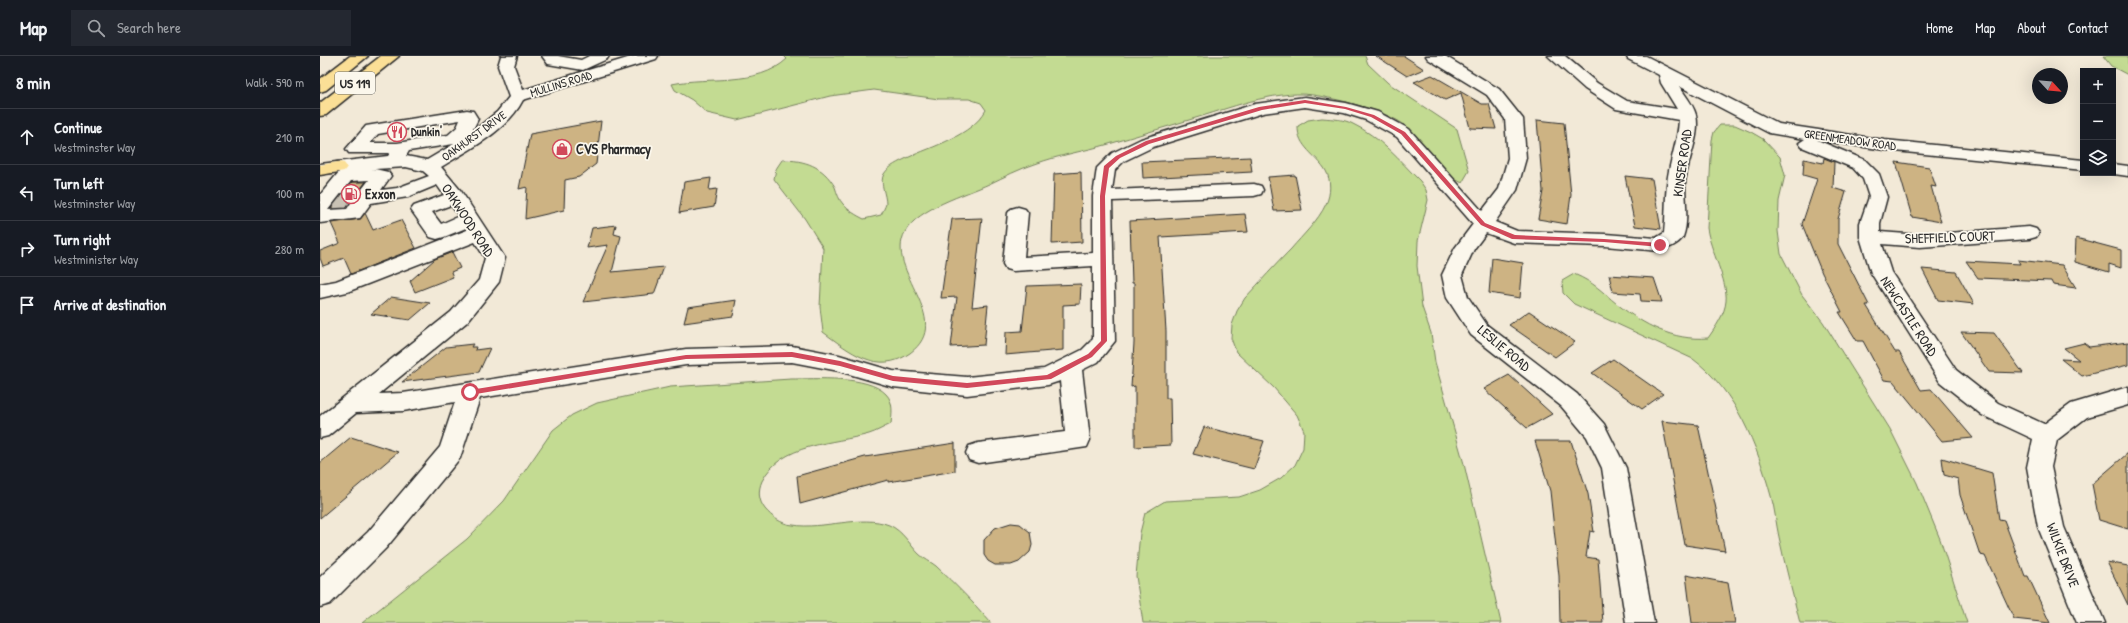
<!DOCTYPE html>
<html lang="en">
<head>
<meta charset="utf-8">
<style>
	body { margin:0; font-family:"Patrick Hand",sans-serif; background:#242831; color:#f1f3f6 }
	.controls { position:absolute; right:12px; top:12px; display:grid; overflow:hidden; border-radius:0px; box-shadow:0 4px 16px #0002 }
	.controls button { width:36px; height:36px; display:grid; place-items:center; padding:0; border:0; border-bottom:1px solid #363941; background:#171b24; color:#f1f3f6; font:20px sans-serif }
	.compass { position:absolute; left:1712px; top:12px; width:36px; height:36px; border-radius:50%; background:#171b24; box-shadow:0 4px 16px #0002; rotate:116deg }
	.stop { position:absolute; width:12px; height:12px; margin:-9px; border:3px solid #d1495b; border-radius:50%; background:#fff }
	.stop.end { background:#d1495b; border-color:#fff; box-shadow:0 1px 4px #0008 }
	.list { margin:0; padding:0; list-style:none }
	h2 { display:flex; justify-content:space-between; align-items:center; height:52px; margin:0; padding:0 16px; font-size:17px }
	h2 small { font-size:13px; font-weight:400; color:#9ea1a6 }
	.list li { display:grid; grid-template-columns:26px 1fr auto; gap:12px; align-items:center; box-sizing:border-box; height:56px; padding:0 16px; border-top:1px solid #363941 }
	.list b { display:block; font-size:15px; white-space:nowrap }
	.list p { margin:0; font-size:13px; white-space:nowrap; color:#9ea1a6 }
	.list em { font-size:13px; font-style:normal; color:#9ea1a6 }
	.icon { flex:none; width:22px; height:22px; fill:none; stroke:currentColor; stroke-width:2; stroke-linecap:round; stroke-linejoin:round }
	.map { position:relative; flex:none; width:1808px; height:567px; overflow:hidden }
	header { display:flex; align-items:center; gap:24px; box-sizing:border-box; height:56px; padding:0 20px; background:#171b24; border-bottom:1px solid #363941 }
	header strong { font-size:19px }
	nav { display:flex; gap:22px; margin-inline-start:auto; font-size:14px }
	.search { width:280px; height:36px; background:#242831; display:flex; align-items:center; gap:10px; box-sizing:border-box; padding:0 14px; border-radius:0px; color:#9ea1a6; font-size:15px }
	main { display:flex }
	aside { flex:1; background:#171b24 }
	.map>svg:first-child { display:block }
	.green { fill:#c3db92; stroke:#77835e }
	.building { fill:#cdb383; stroke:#2b2b2b }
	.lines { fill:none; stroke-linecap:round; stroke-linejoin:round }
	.minor-tunnel { stroke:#cac3b5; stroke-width:18; stroke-dasharray:18 9; stroke-linecap:butt }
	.minor-casing { stroke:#2b2b2b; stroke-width:3 }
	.highway-casing { stroke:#2b2b2b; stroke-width:3 }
	.minor { fill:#fbf7ec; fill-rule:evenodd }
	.highway { fill:#fbdf96; fill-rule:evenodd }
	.route { fill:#d1495b }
	.labels { text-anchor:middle; stroke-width:3.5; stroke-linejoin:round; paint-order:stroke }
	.far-street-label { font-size:12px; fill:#2b2b2b; stroke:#fbf7ec }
	.far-poi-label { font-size:12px; font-weight:bold; fill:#2b2b2b; stroke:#fbf7ec; text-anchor:start }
	.shield { fill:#fbf7ec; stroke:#696865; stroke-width:1 }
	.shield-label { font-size:13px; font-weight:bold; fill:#2b2b2b }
	.poi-label { font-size:14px; font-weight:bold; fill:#2b2b2b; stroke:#fbf7ec; text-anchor:start }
	.street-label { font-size:14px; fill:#2b2b2b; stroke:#fbf7ec }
</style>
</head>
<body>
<header>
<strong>Map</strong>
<div class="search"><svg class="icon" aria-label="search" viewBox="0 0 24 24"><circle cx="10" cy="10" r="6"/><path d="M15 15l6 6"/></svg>Search here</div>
<nav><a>Home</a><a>Map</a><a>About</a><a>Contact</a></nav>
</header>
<main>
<aside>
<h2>8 min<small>Walk · 590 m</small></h2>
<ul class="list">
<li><svg class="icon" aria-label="ahead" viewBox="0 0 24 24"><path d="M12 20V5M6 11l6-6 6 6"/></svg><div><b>Continue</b><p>Westminster Way</p></div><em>210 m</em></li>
<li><svg class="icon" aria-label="left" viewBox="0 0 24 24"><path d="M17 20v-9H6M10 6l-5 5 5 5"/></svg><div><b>Turn left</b><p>Westminster Way</p></div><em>100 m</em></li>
<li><svg class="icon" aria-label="right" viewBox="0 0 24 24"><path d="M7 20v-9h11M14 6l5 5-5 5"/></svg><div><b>Turn right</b><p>Westminister Way</p></div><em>280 m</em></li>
<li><svg class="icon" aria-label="arrive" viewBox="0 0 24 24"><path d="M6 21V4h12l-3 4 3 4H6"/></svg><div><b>Arrive at destination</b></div></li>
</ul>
</aside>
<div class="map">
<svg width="1808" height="567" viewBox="0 0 1808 567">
	<rect width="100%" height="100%" fill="#f2e9d7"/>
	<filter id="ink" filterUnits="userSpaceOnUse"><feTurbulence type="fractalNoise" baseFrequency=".025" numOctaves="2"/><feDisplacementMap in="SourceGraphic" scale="8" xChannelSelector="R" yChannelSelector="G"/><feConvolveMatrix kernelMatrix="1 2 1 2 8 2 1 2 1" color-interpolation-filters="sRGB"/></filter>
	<g filter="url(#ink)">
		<path class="green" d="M464,0H1045L1048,8L1068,27L1137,73L1149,115L1142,127C1134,122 1120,117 1114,109C1104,97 1100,81 1087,71C1070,56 1022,44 999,40C960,32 916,50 879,61C849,70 819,79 789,88C765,95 739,99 715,108C699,113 684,121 669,128C645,139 598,152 585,176C564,215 636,263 590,297C558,320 529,295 503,276L500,251L503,192L485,163L454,123L456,113L462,104C485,104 503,110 515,131C517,137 519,144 523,148C529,155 536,159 544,163L561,159C563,155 565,151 566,148C566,138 559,126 564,118C569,110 579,106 587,102C613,90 651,80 666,54L661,47L649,43H619L554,34L510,40L417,64L387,57L372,44L355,34L352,28C389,20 437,31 467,3Z
			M1783,0H1808V19L1791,10Z
			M1002,62C1013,63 1024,63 1033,68C1059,80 1080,105 1100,125L1106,134L1108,144L1098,185L1097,210L1102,251L1111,277L1115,306L1144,408L1181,567H823L816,520L820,477L825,457L845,445L919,441L940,434L961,422L975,409L983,392L984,375L977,359L954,332L916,296L911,282L912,269L917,255L925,242C940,226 955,209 971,193C983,179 998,165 1006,148C1011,138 1011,124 1006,115C997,99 977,91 978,70L988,64Z
			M1400,69H1415L1431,76L1443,83L1460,101L1465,119L1459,145L1458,175L1461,198L1482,239L1503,266L1570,373L1597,427L1620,483L1647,567H1480C1473,539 1465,510 1459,481C1456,468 1455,453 1451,440C1437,389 1416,335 1373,303L1254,248L1243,237L1242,225L1254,218C1275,227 1281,235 1297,248C1324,269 1353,285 1388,282C1395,272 1405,258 1406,245C1408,225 1390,194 1387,172L1392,84L1394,76Z
			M471,323C495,323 548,319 566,338C574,346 572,358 571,368C564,371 556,376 549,378C513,388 461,387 442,425C438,434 438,444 445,453C452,461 461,468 473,469C502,474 542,458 569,469C583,475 589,488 599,498C604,503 611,506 616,510C635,528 654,547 671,567H42L147,483L184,445L233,374L252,359L277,347L350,331Z"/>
		<path class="building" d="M1056,0H1084L1104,13L1087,20Z
			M1112,19L1162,48H1169L1176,73L1150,72L1141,37L1125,44L1094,26Z
			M1217,64L1244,67L1251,139L1247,168L1218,163L1223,135Z
			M281,65L276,108L259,121L245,124L244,154L205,163L207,131L199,133L210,78Z
			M930,101L932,116L823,122L822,106Z
			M1504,102L1514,106L1513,132L1526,136L1518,163V188L1549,249H1546L1575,296H1579L1601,334L1611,333L1653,382L1622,385L1573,325L1564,324L1543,285H1537L1519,256H1522L1502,217L1482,168L1497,123L1483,119L1484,103L1503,107Z
			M1576,106L1609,111L1616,131L1611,130L1621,166L1592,161Z
			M761,116L762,186L732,188L734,118Z
			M975,119L982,154L954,155L948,121Z
			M1305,120L1332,123L1341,173L1315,170Z
			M391,122L389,134L397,133L394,151L359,157L364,126Z
			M32,126H46L38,136L29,138L27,142L29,147L26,152H11Z
			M45,157L53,174L81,164L96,192L31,218L24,202L3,210L0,202V195L20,187L11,167L40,163Z
			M925,158L928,176L840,181L846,275V342H850L851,389L815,391V330L811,331L814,287V227H812L810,165Z
			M662,162L652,251L668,249L664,289L631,291L637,241L621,242L632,163Z
			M296,169L294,178L301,180L292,216L344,211L334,238L263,246L288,189L267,192L272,172Z
			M1756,182L1801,194V212L1789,208V216L1755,206Z
			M132,196L140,212L131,216L133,221L95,236L90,225L115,203Z
			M1172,202L1203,207L1200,242L1169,237Z
			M1698,204L1742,209L1756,232L1733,229L1731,225L1658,222L1646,205L1700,208Z
			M1602,213L1636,216L1654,248L1618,244Z
			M1289,219L1334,222L1342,246L1321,245L1320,238L1293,236Z
			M761,228L760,248L743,249V294L685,299L686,276L702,275L707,230Z
			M71,241L110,247L90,264L51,258Z
			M416,244L413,260L364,267L368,251Z
			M1209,255L1255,286L1235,301L1189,269Z
			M1641,276L1674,277L1703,317L1669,316Z
			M1808,286V309L1762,320L1741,303L1759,304L1744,292L1764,287L1769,291Z
			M153,288L151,291H156L155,294L170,292L159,316L82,326L126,291Z
			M1293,303L1343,338L1322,353L1272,317Z
			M1189,319L1232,358L1207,372L1164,333Z
			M1342,365L1378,369L1405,495L1365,489Z
			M884,371L944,385L934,413L873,398Z
			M31,381L78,396L0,462V407Z
			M1215,385H1251L1268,438L1274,476L1270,475L1266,501L1278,503L1283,567H1240L1239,520L1230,435Z
			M635,387V415L568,426V424L480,448L477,420L545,401Z
			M1808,397V473L1779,464L1772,428Z
			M1622,402L1672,417L1679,463L1684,464L1705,520H1708L1730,567L1694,563L1665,500L1660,499L1640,439L1638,423L1624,419Z
			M691,467L700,468L710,476L712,489L710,496L699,506L691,509H675L668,505L664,499V484L675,472Z
			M1787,506L1808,510V549Z
			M1366,519L1408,527L1415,567H1372Z"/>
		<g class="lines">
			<path class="minor-tunnel" d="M13,146L37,143"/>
			<g class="minor-casing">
				<path id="minor" d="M181,0H197L194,10L203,34L314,0H338L336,3L203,44C187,75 150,93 121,111L141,135L185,202L179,226L147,266L59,338L83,337L366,293L472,290L519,299L573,315L647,321L724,313L762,294L773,283V210L693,215L686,213L683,208L688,157L691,153L698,151L705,153L708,157L704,201L773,197V140L777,112L792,97L821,83L935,48L985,41L1026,47L1058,56L1089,73L1162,155L1179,133L1188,102L1185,63L1167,39L1108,3L1106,0H1125L1179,33L1203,63L1206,102L1197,134L1175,166L1197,175L1285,178L1336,182L1344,177C1346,161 1345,144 1347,128C1349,106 1358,86 1359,64L1296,53L1265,33L1228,0H1245L1277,27L1307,45L1357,53L1341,27L1339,19L1308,3L1306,0H1326L1459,68L1565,84L1763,104V114L1565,94L1497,84L1545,104L1559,118L1567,141L1560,167V176L1600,179L1709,171L1716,173L1719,177L1716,181L1709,183L1600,191L1562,188L1571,216L1636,314L1678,347L1724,368L1751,348L1808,331V349L1767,361L1737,384L1731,411L1744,471L1785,567H1757L1718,471L1707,411L1713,383L1662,359L1620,326L1551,217L1540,181V167L1549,141L1543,123L1533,112L1482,91L1479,87L1485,83L1449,77L1359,30C1365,39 1373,48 1376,59C1381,81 1366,106 1365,128C1365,145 1369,165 1363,181C1359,188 1347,193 1340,195L1285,190L1194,187L1166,177L1154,193L1142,219L1148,241L1167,269L1257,338L1284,368L1306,412L1334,567H1306L1282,412L1267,381L1241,350L1151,279L1127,242L1122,219L1135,192L1153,168L1077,81L1046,64L1024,57L985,51L943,57L833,91L804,105L795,114L792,134L934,128L941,130L943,134L941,138L934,140L792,145L795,285L778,306L762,314L770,384L767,391L658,407L649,404L646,397L649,390L658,387L745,376L740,325L728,329L647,339L573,331L519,315L472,306L366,309L160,342L140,402L66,492L10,548L0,551V521L48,476L120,391L135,346L83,355L36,357L8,380L0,382V360L131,256L159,224L165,202L155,186L27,236L0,242V228L16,225L147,174L146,172L124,181L117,183L110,181L91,154L94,150L124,139L117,129L88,141L51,147L40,162L0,167V139L19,116L0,118V108L68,100L70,97H29L26,93L46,70L52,69L147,54L153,55L158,63L151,77L177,56L189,41L178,10ZM140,64L137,71L128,79L77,87H50L58,78ZM134,88L107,104L86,100L89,95ZM86,111L103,115L109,120L77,132L61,134L71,120L68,116L55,113L40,114ZM49,124L39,137L30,139L28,143L31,147L27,153L8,154L31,125ZM131,149L139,160L121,168L112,156Z
					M222,0H238L261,4L269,0H289L287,3L263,14L228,8Z
					M1793,108L1808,110V120L1787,117H1793Z"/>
			</g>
			<g class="highway-casing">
				<path id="highway" d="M30,0H48L6,34L0,36V23Z
					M61,0H79L6,59L0,60V47Z
					M18,106L24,107L27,111L24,115L0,119V109Z"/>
			</g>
			<use href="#minor" class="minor"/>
			<use href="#highway" class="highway"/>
		</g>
	</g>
	<path class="route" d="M985,44L1026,51L1054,59L1085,76L1165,167L1195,179L1284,183L1340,187L1343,189L1340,191L1284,186L1192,183L1161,169L1081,78L1051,61L1025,53L985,47L942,54L829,88L800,102L789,112L785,140L787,285L772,301L731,323L647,332L573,325L520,310L472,301L366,303L150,339L147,336L150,334L366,299L472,296L520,305L573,320L647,327L727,319L768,298L781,285L780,140L784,110L796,100L826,85L939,51Z"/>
	<defs>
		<g id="restaurant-ring" transform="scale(1)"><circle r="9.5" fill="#fbf7ec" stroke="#d1495b" stroke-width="1.5"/><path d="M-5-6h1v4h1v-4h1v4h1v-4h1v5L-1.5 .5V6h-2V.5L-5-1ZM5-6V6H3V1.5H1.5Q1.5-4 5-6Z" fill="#d1495b"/></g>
		<g id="shop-ring" transform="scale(1)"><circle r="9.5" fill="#fbf7ec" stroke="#d1495b" stroke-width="1.5"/><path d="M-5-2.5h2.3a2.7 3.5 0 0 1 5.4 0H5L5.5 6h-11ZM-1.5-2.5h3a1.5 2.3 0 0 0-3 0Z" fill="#d1495b"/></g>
		<g id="fuel-ring" transform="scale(1)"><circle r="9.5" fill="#fbf7ec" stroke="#d1495b" stroke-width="1.5"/><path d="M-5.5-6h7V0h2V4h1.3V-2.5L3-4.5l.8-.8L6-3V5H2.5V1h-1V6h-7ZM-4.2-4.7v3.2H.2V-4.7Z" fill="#d1495b"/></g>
	</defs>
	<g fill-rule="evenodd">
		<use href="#restaurant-ring" x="77" y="76"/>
		<use href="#shop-ring" x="242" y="93"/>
		<use href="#fuel-ring" x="31" y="138"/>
	</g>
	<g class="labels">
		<g class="far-street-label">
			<text transform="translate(241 28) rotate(-17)" y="4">MULLINS ROAD</text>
			<text transform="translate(154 80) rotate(-36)" y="4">OAKHURST DRIVE</text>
			<text transform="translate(1530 84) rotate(8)" y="4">GREENMEADOW ROAD</text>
		</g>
		<g class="far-poi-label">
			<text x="91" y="80">Dunkin'</text>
		</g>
		<rect class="shield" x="15" y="16" width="40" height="22" rx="3"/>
		<g class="shield-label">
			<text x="35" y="32">US 119</text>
		</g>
		<g class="poi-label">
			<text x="256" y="98">CVS Pharmacy</text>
			<text x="45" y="143">Exxon</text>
		</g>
		<g class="street-label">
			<text transform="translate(1362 107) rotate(-82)" y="5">KINSER ROAD</text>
			<text transform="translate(148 164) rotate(57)" y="5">OAKWOOD ROAD</text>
			<text transform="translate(1630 181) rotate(-2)" y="5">SHEFFIELD COURT</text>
			<text transform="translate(1589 260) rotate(57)" y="5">NEWCASTLE ROAD</text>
			<text transform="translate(1184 292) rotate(40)" y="5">LESLIE ROAD</text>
			<text transform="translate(1743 499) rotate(69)" y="5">WILKIE DRIVE</text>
		</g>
	</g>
</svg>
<div class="controls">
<button>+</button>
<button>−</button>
<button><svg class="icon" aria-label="layers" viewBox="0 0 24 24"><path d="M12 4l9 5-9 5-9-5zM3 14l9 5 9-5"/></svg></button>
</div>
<svg class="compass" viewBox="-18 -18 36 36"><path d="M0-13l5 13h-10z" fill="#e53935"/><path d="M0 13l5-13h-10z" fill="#9ea1a6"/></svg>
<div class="stop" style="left:150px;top:336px"></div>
<div class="stop end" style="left:1340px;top:189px"></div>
</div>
</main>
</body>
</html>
